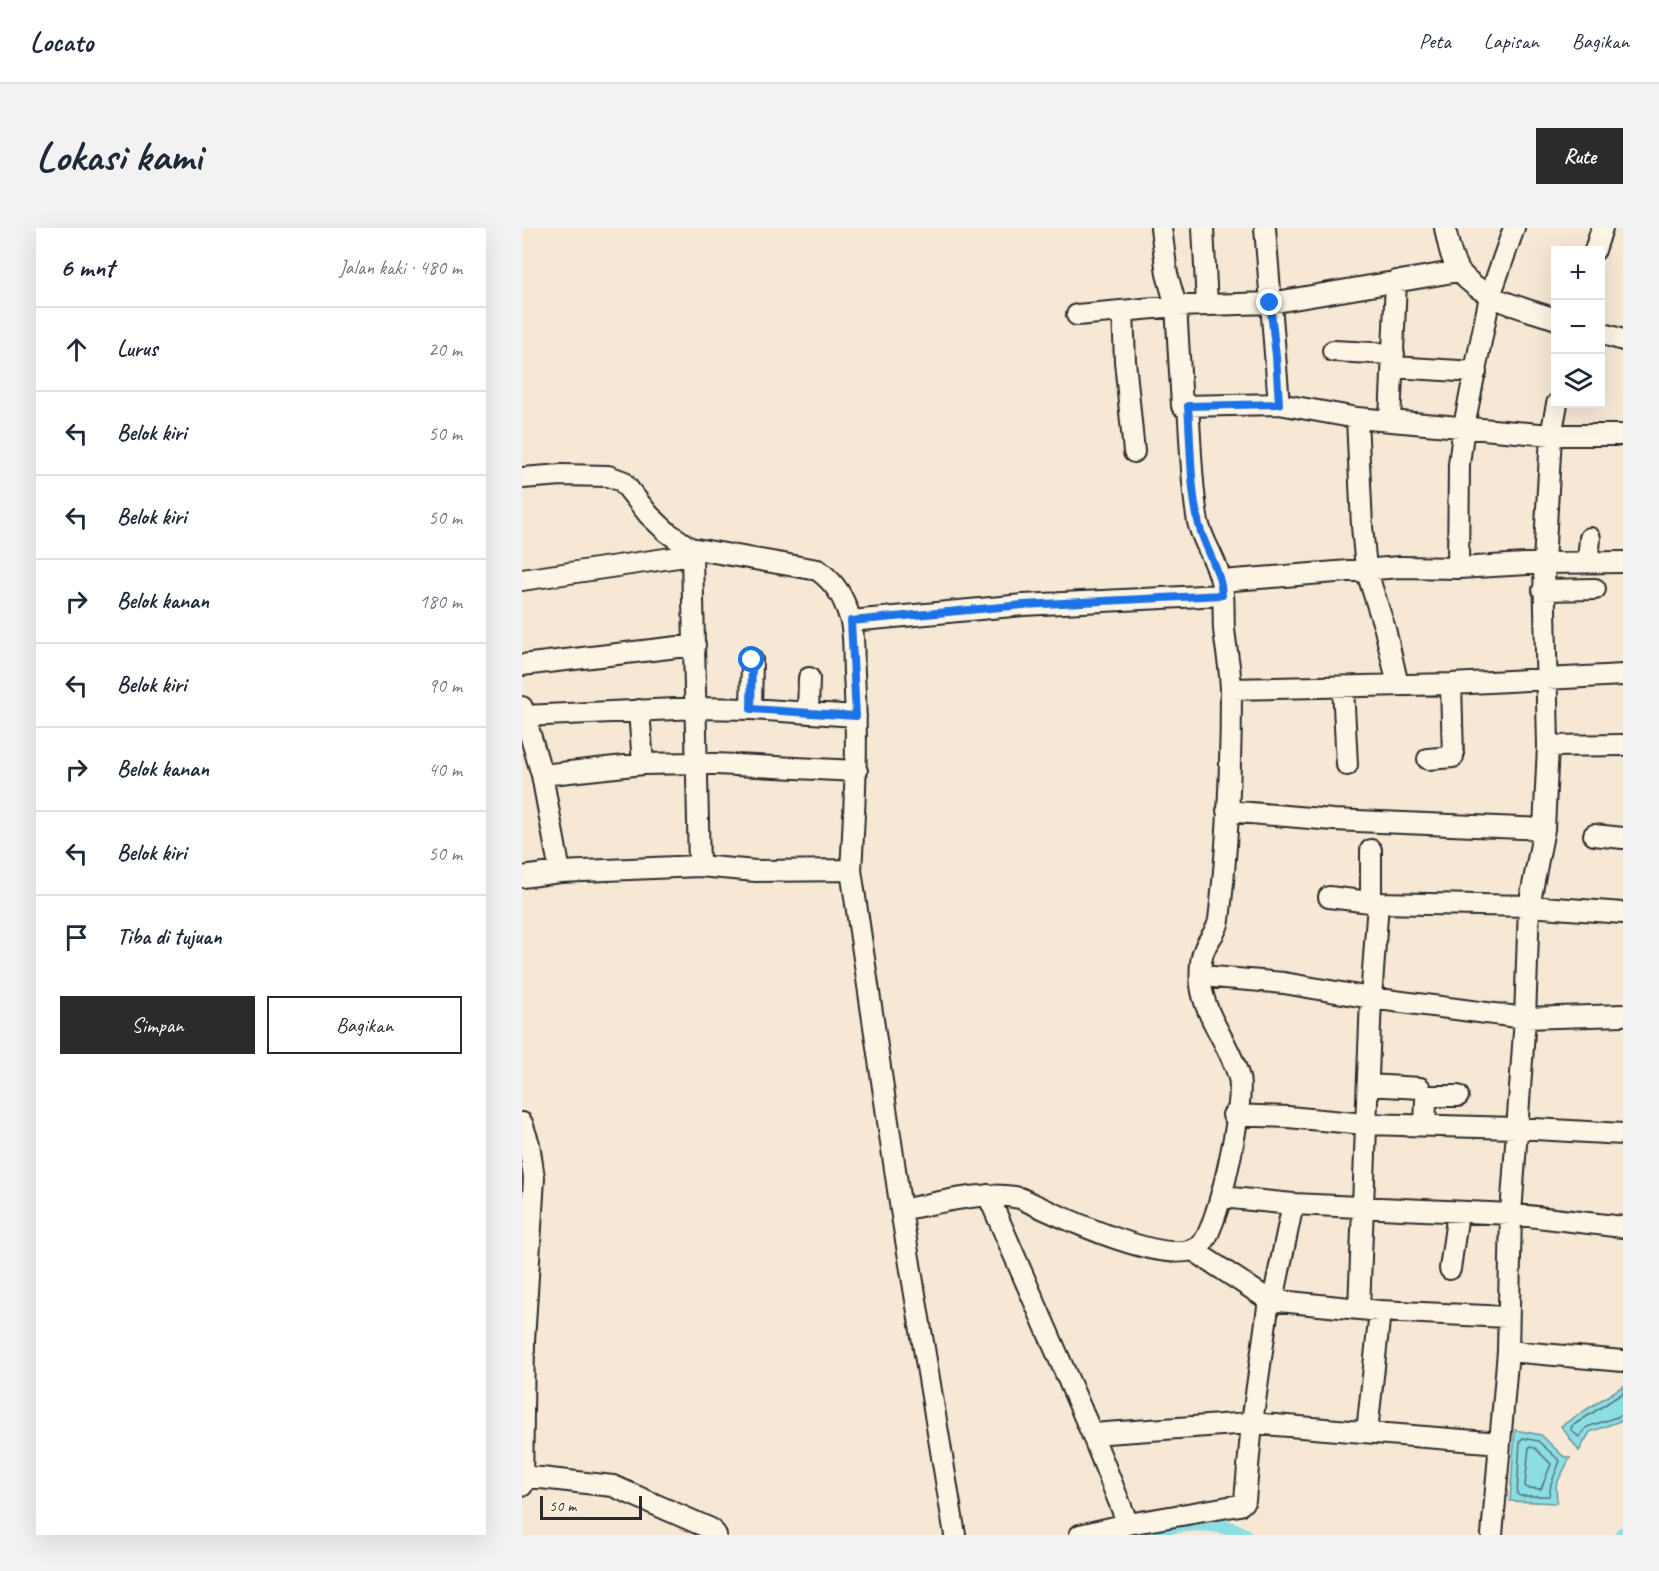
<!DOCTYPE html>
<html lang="id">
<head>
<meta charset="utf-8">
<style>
	body { margin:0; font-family:Caveat,sans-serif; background:#f2f2f3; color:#1f2937 }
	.controls { position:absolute; right:18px; top:18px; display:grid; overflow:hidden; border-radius:0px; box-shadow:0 6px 24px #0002 }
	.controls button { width:54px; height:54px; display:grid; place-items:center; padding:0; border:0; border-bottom:2px solid #e0e1e3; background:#fff; color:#1f2937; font:30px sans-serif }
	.scale { position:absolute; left:18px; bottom:15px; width:102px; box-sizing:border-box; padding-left:6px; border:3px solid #2b2b2b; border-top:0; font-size:16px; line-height:21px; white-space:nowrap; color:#2b2b2b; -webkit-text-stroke:4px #fcf5e5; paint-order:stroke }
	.stop { position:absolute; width:18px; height:18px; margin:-14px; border:4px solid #1a73e8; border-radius:50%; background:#fff }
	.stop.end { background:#1a73e8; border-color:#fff; box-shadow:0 2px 6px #0008 }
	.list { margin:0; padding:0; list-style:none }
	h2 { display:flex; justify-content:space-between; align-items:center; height:78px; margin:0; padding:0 24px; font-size:26px }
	h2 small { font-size:20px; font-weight:400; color:#747a83 }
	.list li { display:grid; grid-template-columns:39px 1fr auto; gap:18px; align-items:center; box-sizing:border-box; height:84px; padding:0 24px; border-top:2px solid #e0e1e3 }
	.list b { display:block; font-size:22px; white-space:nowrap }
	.list em { font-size:20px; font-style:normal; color:#747a83 }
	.actions { display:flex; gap:12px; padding:18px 24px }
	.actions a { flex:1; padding:14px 0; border:2px solid #2b2b2b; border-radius:0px; text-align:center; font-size:21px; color:#2b2b2b }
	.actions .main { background:#2b2b2b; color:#fff }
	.icon { flex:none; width:33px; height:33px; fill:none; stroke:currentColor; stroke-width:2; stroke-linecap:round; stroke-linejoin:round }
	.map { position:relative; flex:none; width:1101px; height:1307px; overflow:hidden; border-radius:0px }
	header { display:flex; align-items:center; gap:36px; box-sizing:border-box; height:84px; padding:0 30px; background:#fff; border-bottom:2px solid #e0e1e3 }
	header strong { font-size:28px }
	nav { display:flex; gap:33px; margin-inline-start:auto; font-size:21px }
	.intro { display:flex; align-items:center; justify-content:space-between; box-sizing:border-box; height:144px; padding:0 36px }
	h1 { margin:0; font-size:42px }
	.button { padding:15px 27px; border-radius:0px; background:#2b2b2b; color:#fff; font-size:21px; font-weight:700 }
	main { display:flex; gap:36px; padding:0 36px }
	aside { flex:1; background:#fff; border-radius:0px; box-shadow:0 6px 24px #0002 }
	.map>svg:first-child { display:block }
	.water { fill:#8ddee4; stroke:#66969a; stroke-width:1.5 }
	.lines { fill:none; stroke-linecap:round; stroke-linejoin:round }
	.shore { stroke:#527375; stroke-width:1.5 }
	.canal { stroke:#8ddee4; stroke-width:15 }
	.minor-casing { stroke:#2b2b2b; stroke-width:24 }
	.minor { stroke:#fcf5e5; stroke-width:20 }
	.route { stroke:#1a73e8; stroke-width:8 }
</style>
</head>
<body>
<header>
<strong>Locato</strong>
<nav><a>Peta</a><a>Lapisan</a><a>Bagikan</a></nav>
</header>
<div class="intro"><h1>Lokasi kami</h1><a class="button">Rute</a></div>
<main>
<aside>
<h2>6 mnt<small>Jalan kaki · 480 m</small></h2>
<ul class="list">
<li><svg class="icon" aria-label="ahead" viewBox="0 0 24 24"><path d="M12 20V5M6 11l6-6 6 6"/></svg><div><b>Lurus</b></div><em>20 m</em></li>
<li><svg class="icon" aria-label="left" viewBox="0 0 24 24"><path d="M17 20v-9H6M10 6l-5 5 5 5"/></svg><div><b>Belok kiri</b></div><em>50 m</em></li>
<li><svg class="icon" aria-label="left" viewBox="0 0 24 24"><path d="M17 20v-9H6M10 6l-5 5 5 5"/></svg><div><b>Belok kiri</b></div><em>50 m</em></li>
<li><svg class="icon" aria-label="right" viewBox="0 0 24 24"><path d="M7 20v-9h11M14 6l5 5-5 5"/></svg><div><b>Belok kanan</b></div><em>180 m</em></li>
<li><svg class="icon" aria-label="left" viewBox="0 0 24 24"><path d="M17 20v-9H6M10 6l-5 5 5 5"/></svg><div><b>Belok kiri</b></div><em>90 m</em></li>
<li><svg class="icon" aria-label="right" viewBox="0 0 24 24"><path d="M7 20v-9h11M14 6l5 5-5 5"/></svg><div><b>Belok kanan</b></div><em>40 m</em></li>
<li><svg class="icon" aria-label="left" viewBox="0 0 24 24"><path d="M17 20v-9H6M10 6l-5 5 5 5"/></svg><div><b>Belok kiri</b></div><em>50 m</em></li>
<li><svg class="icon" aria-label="arrive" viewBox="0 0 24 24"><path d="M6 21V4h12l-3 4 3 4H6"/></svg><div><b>Tiba di tujuan</b></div></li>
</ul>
<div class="actions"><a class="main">Simpan</a><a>Bagikan</a></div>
</aside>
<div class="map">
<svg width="1101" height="1307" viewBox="0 0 1101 1307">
	<rect width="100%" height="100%" fill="#f7e8d5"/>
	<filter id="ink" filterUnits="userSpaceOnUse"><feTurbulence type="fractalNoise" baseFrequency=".0167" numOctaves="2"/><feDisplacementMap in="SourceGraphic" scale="12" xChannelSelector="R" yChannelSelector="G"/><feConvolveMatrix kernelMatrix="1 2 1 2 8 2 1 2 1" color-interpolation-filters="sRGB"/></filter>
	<g filter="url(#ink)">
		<path class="water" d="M1101,1158V1192L1068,1204L1057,1223L1039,1198Z
			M993,1202L1019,1207L1041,1228L1048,1230L1034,1257L1035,1275L988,1273Z"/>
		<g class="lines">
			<path class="shore" d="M1101,1165L1050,1198L1049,1202L1057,1209L1065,1199L1101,1187
				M1001,1210L1016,1213L1038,1233L1029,1256L1027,1268H998L995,1266L998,1213Z
				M1007,1219L1013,1220L1029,1236L1019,1261L1005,1260L1003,1258Z"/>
			<path class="canal" d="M629,1302C660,1296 693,1290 722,1307
				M1100,1307L1101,1306"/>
			<g class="minor-casing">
				<path id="minor" d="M639,0L645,46L654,78L660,178L757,176L835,190L1029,207H1101
					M681,0L685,77
					M743,0L757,176
					M923,0C926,14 929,33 938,44C961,72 1001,80 1034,91
					M1073,22L1080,0
					M601,84L603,133L612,224
					M555,87L654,78L748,75L937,43
					M1078,105L1101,112
					M811,123L872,126
					M871,139L954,144
					M835,190L840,298L844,341L863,401L876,457
					M868,193L874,53
					M0,250L40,247L86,248L100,253L127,287L145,304L168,320L296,342C314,356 321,368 328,390C333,407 331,428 332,445C336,511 333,576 329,642L234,643L177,638L38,644L0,649
					M168,320L170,327L177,638
					M1066,334L1068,310
					M936,340L937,236L942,198L968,68L992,0
					M0,352L170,327
					M699,353L878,339L936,340L1022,335L1101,334
					M1021,362L1073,361
					M329,393L501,377L700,367
					M0,437L173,417
					M821,459L825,537
					M709,461L929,456L1101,447
					M0,479L20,547L121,536L174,535L335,543
					M229,481L230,432
					M117,482L121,536
					M286,485L287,450
					M2,488L175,480L229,481L334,488
					M1026,518L1101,517
					M906,531L931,529L929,456
					M20,547L38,644
					M705,583L811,592L1022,601
					M1072,607L1101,610
					M849,622V673
					M329,642L379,982L433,1307
					M807,669L856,675L1007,678L1101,685
					M679,748L762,755L849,770L1003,790L1101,787
					M846,857L898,860
					M711,887L766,889L843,896L995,900L1101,906
					M0,895L7,916L12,950L2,1113L0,1258
					M903,898L904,872L907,868H936
					M466,967L570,1206L606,1296
					M699,969L771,976L989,986L1101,999
					M379,982C417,975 460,962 498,970C531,985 647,1042 678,1018C696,1004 723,873 717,850C709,818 683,790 679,757C678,746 678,730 683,720C687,710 695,704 697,692C706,617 709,540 709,464C709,443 704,422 702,401C701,386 703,368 699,353C695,333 681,315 676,294C669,256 669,216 666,178
					M928,1041L936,984
					M747,1072L858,1083L985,1089
					M751,1072L771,976
					M837,1081L849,770L856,675
					M986,1123L1101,1133
					M845,1204L858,1083
					M570,1206L728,1195L978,1215
					M1,1248L91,1258L189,1301L194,1307
					M558,1307L606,1296L718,1277L723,1272L730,1195L747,1072L671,1022
					M970,1307L986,1123L989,986L1003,790L1007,678L1022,601L1026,518L1022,335L1029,207L1035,176"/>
			</g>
			<use href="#minor" class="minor"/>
		</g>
	</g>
	<g class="lines" filter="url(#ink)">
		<path class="route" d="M230,432L229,481L334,488L329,393L501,377L700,367C699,342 683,321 677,297C668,259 669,217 666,178L757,176L754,128L748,75"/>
	</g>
</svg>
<div class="controls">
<button>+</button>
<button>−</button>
<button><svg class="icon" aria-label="layers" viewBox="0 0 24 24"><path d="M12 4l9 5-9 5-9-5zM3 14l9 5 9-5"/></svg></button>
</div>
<div class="scale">50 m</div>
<div class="stop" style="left:230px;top:432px"></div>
<div class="stop end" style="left:748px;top:75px"></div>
</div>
</main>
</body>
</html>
